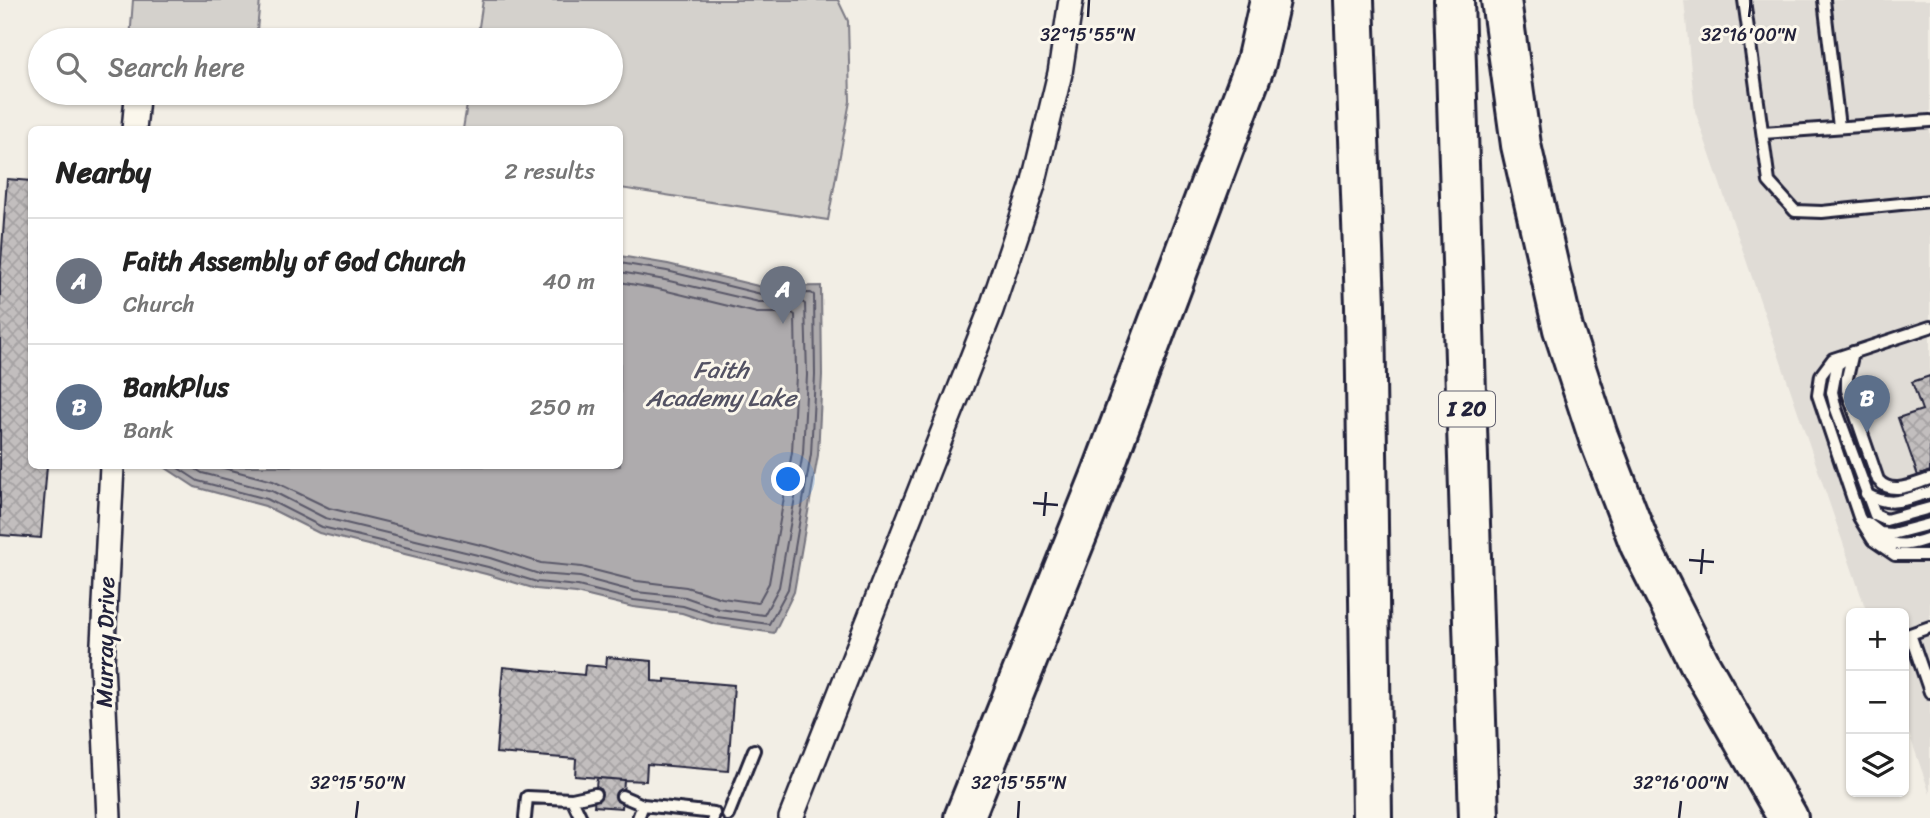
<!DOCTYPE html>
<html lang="en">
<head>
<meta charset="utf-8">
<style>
	body { margin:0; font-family:Sriracha,sans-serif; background:#f6f6f6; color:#222 }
	.controls { position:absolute; right:21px; bottom:21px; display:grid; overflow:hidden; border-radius:10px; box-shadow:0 2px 5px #0004 }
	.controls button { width:63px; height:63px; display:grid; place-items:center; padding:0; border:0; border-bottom:2px solid #e0e0e0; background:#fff; color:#222; font:35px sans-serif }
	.you { position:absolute; left:789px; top:480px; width:24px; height:24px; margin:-18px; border:5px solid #fff; border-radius:50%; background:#1a73e8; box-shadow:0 0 0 10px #1a73e833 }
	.badge { display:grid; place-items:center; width:46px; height:46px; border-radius:50%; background:#2563eb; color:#fff; font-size:23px; font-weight:700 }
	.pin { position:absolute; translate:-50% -58px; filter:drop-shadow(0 2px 4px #0008) }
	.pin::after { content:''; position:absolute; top:37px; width:24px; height:21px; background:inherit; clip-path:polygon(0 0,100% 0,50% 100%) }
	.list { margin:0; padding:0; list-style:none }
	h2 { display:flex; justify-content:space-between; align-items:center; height:91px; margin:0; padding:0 28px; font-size:30px }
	h2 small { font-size:23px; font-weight:400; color:#767676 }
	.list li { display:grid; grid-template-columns:46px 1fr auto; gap:21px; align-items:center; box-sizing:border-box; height:126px; padding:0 28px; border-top:2px solid #e0e0e0 }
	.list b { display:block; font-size:26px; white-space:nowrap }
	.list p { margin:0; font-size:23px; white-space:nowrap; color:#767676 }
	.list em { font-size:23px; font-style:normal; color:#767676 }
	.icon { flex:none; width:38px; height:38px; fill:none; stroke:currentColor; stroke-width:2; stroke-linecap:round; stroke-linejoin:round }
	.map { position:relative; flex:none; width:1930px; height:818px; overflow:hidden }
	.search { position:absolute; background:#fff; box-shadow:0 2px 5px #0004; left:28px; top:28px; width:595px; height:77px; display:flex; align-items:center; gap:18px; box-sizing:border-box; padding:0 24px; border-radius:38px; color:#767676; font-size:26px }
	.panel { position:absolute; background:#fff; box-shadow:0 2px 5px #0004; left:28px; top:126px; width:595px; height:343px; border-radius:10px }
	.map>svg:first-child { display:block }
	.built { fill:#e0dcd6 }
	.green { fill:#d4d1cc; stroke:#7b7a84; stroke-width:2 }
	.water { fill:#aeabad; stroke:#76747f; stroke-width:2 }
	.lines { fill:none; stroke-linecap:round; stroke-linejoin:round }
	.shore { stroke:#5a5969; stroke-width:2 }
	.building { fill:url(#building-cross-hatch); stroke:#22223b; stroke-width:2 }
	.lane-casing { stroke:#22223b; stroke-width:16 }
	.street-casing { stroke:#22223b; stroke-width:28 }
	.highway-casing { stroke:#22223b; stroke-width:44 }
	.lane { stroke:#fbf7ec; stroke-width:10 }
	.street { stroke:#fbf7ec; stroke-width:23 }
	.highway { stroke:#fbf7ec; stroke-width:38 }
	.ticks { fill:none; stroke:#22223b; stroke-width:2.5 }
	.labels { text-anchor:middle; stroke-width:6; stroke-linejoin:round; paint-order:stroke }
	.shield { fill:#fbf7ec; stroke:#636270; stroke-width:2 }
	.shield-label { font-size:21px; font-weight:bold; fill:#22223b }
	.street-label { font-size:23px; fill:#22223b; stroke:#fbf7ec }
	.water-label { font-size:24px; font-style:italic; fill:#535263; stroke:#fbf7ec }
	.ticks-label { font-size:18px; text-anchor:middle; fill:#22223b; stroke:#fbf7ec; stroke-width:6; stroke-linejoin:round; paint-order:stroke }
</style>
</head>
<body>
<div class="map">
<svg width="1930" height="818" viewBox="0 0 1930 818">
	<defs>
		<pattern id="building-cross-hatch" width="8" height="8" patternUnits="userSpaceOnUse" patternTransform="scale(1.75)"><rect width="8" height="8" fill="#c2bebe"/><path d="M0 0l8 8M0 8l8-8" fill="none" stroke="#a6a3a4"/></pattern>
	</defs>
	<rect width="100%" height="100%" fill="#f2eee5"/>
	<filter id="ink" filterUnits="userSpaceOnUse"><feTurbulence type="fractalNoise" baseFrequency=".0143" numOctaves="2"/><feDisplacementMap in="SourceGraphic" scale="14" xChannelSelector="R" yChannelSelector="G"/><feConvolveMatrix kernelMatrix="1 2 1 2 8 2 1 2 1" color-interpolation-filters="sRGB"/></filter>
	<g filter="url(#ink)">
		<path class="built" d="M1684,0H1930V794L1904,719V613H1867L1695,111Z"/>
		<path class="green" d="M133,0H260L256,40H130Z
			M483,0H838L848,21L850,101L828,220L620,188V130L463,129L469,93H611V40H477Z"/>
		<path class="water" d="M620,256L668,264L762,287L821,286L822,375L818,455L794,592L774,633L715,624L682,613L633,607L576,593L536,589L486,574L319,533L265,506L195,487L163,466H620Z"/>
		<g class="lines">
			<path class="shore" d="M175,466L198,481L267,499L322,527L488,567L537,582L578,586L634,600L683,606L717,617L769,624L788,589L811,454L815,375L814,295L811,293L761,294L667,271L620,263
				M191,466L202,473L272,491L325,518L490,558L539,574L580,577L636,592L685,597L719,609L764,615L779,587L803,453L807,375L805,304L802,302H759L665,280L620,272
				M216,466L273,481L329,508L493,548L541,563L582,567L637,581L686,587L722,598L758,603L769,583L792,452L796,375L795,315L792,313H757L663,290L620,282"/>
		</g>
		<path class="building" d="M7,179L32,181V466H47L41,538L0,535V276Z
			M1930,376V471L1918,476L1898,418L1922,410L1912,382Z
			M607,657L652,661V681L665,682V679L734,685L728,771L647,764L646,781L624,780L575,776L576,759L496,753L503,667L584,675L585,665L606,667Z
			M597,778L624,780L622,808L594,806Z"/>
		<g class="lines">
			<g class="lane-casing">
				<path id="lane" d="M1744,0L1769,182L1795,211L1822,212L1930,201
					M1824,0L1839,127
					M1763,133L1930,121
					M1930,327L1833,359L1821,375L1818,395L1859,517L1873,540L1895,555H1930
					M1853,352L1847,378V390L1878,480C1892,496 1913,484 1930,479
					M1846,358L1837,365L1832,392L1836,409L1875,515L1886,520L1930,508
					M1866,494C1891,508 1904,500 1930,492
					M1867,523L1880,533L1892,534L1930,524
					M1883,540C1900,548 1913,544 1930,538
					M1930,627L1910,634L1930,692
					M622,796L643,805
					M572,799L595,794
					M728,815L754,750
					M525,818L527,797L572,799L581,818
					M638,818L643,805L714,813L713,818"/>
			</g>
			<g class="street-casing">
				<path id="street" d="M134,130L137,98
					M109,818L102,663L112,466
					M791,818L991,310L1033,185L1060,73L1071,0"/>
			</g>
			<g class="highway-casing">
				<path id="highway" d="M1354,0L1365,305L1372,818
					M1454,0L1479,818
					M1501,0L1521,145L1563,329L1598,436L1640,545L1701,666L1788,818
					M964,818L1102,473L1256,62L1270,0"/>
			</g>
			<use href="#lane" class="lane"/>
			<use href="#street" class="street"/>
			<use href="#highway" class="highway"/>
		</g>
	</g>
	<path class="ticks" d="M1088,17L1089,0M1749,17L1751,0M1033,503L1058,505M1044,516L1046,492M1689,560L1714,562M1701,574L1703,549M356,818L358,801M1018,818L1019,801M1679,818L1681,801"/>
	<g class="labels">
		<rect class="shield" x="1439" y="391.5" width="56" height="35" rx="5"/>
		<g class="shield-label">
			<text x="1467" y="416">I 20</text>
		</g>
		<g class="street-label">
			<text transform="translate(105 642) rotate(-89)" y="8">Murray Drive</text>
		</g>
		<g class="water-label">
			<text x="721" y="378">Faith<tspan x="721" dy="28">Academy Lake</tspan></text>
		</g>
	</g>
	<g class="ticks-label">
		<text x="1088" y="41">32°15'55"N</text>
		<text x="1749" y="41">32°16'00"N</text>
		<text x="358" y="789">32°15'50"N</text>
		<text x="1019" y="789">32°15'55"N</text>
		<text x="1681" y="789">32°16'00"N</text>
	</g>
</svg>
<div class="controls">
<button>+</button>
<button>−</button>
<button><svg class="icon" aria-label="layers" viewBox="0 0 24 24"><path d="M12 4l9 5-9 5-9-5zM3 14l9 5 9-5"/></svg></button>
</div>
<div class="you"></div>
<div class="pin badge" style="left:783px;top:324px;background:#6b7280">A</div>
<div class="pin badge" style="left:1867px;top:433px;background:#5c6f8a">B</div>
<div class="search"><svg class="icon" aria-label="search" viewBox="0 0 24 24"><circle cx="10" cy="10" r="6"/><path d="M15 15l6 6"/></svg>Search here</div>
<section class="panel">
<h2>Nearby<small>2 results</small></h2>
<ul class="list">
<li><span class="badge" style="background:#6b7280">A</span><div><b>Faith Assembly of God Church</b><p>Church</p></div><em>40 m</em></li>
<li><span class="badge" style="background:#5c6f8a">B</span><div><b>BankPlus</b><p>Bank</p></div><em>250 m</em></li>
</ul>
</section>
</div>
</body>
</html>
